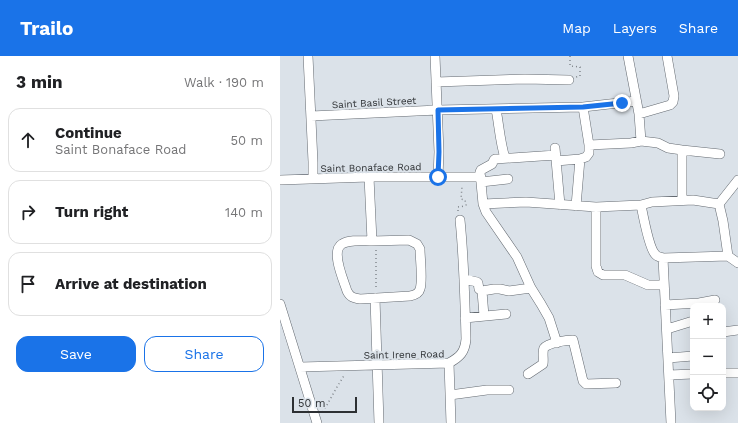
<!DOCTYPE html>
<html lang="en">
<head>
<meta charset="utf-8">
<style>
	body { margin:0; font-family:"Work Sans",sans-serif; background:#f6f6f6; color:#202124 }
	.controls { position:absolute; right:12px; bottom:12px; display:grid; overflow:hidden; border-radius:8px; box-shadow:0 4px 16px #0002 }
	.controls button { width:36px; height:36px; display:grid; place-items:center; padding:0; border:0; border-bottom:1px solid #e0e0e0; background:#fff; color:#202124; font:20px sans-serif }
	.scale { position:absolute; left:12px; bottom:10px; width:65px; box-sizing:border-box; padding-left:4px; border:2px solid #2d3033; border-top:0; font-size:11px; line-height:14px; white-space:nowrap; color:#2d3033; -webkit-text-stroke:3px #dbe2e9; paint-order:stroke }
	.stop { position:absolute; width:12px; height:12px; margin:-9px; border:3px solid #1a73e8; border-radius:50%; background:#fff }
	.stop.end { background:#1a73e8; border-color:#fff; box-shadow:0 1px 4px #0008 }
	.list { margin:0; padding:0; list-style:none }
	h2 { display:flex; justify-content:space-between; align-items:center; height:52px; margin:0; padding:0 16px; font-size:17px }
	h2 small { font-size:13px; font-weight:400; color:#757577 }
	.list li { display:grid; grid-template-columns:26px 1fr auto; gap:12px; align-items:center; box-sizing:border-box; height:64px; margin:0 8px 8px; padding:0 8px; border:1px solid #e0e0e0; border-radius:12px }
	.list b { display:block; font-size:15px; white-space:nowrap }
	.list p { margin:0; font-size:13px; white-space:nowrap; color:#757577 }
	.list em { font-size:13px; font-style:normal; color:#757577 }
	.actions { display:flex; gap:8px; padding:12px 16px }
	.actions a { flex:1; padding:9px 0; border:1px solid #1a73e8; border-radius:12px; text-align:center; font-size:14px; color:#1a73e8 }
	.actions .main { background:#1a73e8; color:#fff }
	.icon { flex:none; width:22px; height:22px; fill:none; stroke:currentColor; stroke-width:2; stroke-linecap:round; stroke-linejoin:round }
	.map { position:relative; flex:none; width:458px; height:367px; overflow:hidden }
	header { display:flex; align-items:center; gap:24px; box-sizing:border-box; height:56px; padding:0 20px; background:#1a73e8; color:#fff }
	header strong { font-size:19px }
	nav { display:flex; gap:22px; margin-inline-start:auto; font-size:14px }
	main { display:flex }
	aside { flex:1; background:#fff }
	.map>svg:first-child { display:block }
	.lines { fill:none; stroke-linecap:round; stroke-linejoin:round }
	.minor-casing { stroke:#646a71; stroke-width:10 }
	.path { stroke:#83888d; stroke-width:1.5; stroke-dasharray:1 3; stroke-linecap:butt }
	.minor { stroke:#fff; stroke-width:9 }
	.route { stroke:#1a73e8; stroke-width:5 }
	.labels { text-anchor:middle; stroke-width:4; stroke-linejoin:round; paint-order:stroke }
	.street-label { font-size:10px; fill:#2d3033; stroke:#dbe2e9 }
</style>
</head>
<body>
<header>
<strong>Trailo</strong>
<nav><a>Map</a><a>Layers</a><a>Share</a></nav>
</header>
<main>
<aside>
<h2>3 min<small>Walk · 190 m</small></h2>
<ul class="list">
<li><svg class="icon" aria-label="ahead" viewBox="0 0 24 24"><path d="M12 20V5M6 11l6-6 6 6"/></svg><div><b>Continue</b><p>Saint Bonaface Road</p></div><em>50 m</em></li>
<li><svg class="icon" aria-label="right" viewBox="0 0 24 24"><path d="M7 20v-9h11M14 6l5 5-5 5"/></svg><div><b>Turn right</b></div><em>140 m</em></li>
<li><svg class="icon" aria-label="arrive" viewBox="0 0 24 24"><path d="M6 21V4h12l-3 4 3 4H6"/></svg><div><b>Arrive at destination</b></div></li>
</ul>
<div class="actions"><a class="main">Save</a><a>Share</a></div>
</aside>
<div class="map">
<svg width="458" height="367" viewBox="0 0 458 367">
	<rect width="100%" height="100%" fill="#dbe2e9"/>
	<g class="lines">
		<g class="minor-casing">
			<path id="minor" d="M28,0L33,106V123
				M155,0L159,96L158,121
				M348,0L359,58L361,85
				M156,26L245,23L289,24
				M216,53C219,69 220,86 225,102
				M359,58L390,49L393,46L394,40L387,0
				M31,60L158,54L303,51L356,45
				M309,89L351,87L361,85L378,87L388,92L402,94L440,98
				M275,92L280,149
				M402,94V144
				M276,99L215,103L214,104L212,108L201,114L200,116L203,148L206,156L237,201L251,232L261,248L269,262L277,287
				M276,105L300,103L306,101L309,97V89L303,51
				M89,121L92,185L129,184L137,188L140,193C140,202 143,225 140,233C139,237 135,239 130,240L80,243C73,242 70,241 67,235C64,225 50,195 62,188C70,183 83,185 92,185
				M0,124L89,121H201
				M201,126L228,123
				M203,148L246,146L316,151L361,149L372,146L413,144L439,148
				M439,148L443,165L448,200
				M439,148L458,124
				M361,149C363,159 369,192 375,198C377,201 380,201 383,202L448,200L458,207
				M296,150L300,103
				M316,151V210L318,216L323,219H345L368,229H384
				M383,202L391,367
				M184,223L197,226L198,227L199,233L202,235L204,260
				M202,235L214,233H220L229,235L251,232
				M95,242L99,367
				M0,248L37,367
				M385,249L419,247L435,244
				M185,262L226,258
				M387,273L413,265
				M443,276L458,274
				M388,302L413,300
				M169,307L171,367
				M20,311L169,307C180,301 185,296 186,283C185,243 184,203 180,164
				M443,317H458
				M248,318L263,308C264,304 262,296 264,292C268,287 287,284 293,284L303,325L306,328L336,327
				M389,319L413,318
				M170,339L207,334H229"/>
		</g>
		<path class="path" d="M290,0V10L300,11V20L296,21
			M178,155V151L185,150L186,149L185,144L181,143L182,131
			M96,194V234
			M43,356L57,331L65,318"/>
		<use href="#minor" class="minor"/>
	</g>
	<g class="lines">
		<path class="route" d="M158,121L159,96L158,54L303,51L342,47"/>
	</g>
	<g class="labels">
		<g class="street-label">
			<text transform="translate(94 46) rotate(-3)" y="4">Saint Basil Street</text>
			<text transform="translate(91 111) rotate(-1)" y="4">Saint Bonaface Road</text>
			<text transform="translate(124 298) rotate(-1)" y="4">Saint Irene Road</text>
		</g>
	</g>
</svg>
<div class="controls">
<button>+</button>
<button>−</button>
<button><svg class="icon" aria-label="locate" viewBox="0 0 24 24"><circle cx="12" cy="12" r="6"/><path d="M12 2v4M12 18v4M2 12h4M18 12h4"/></svg></button>
</div>
<div class="scale">50 m</div>
<div class="stop" style="left:158px;top:121px"></div>
<div class="stop end" style="left:342px;top:47px"></div>
</div>
</main>
</body>
</html>
